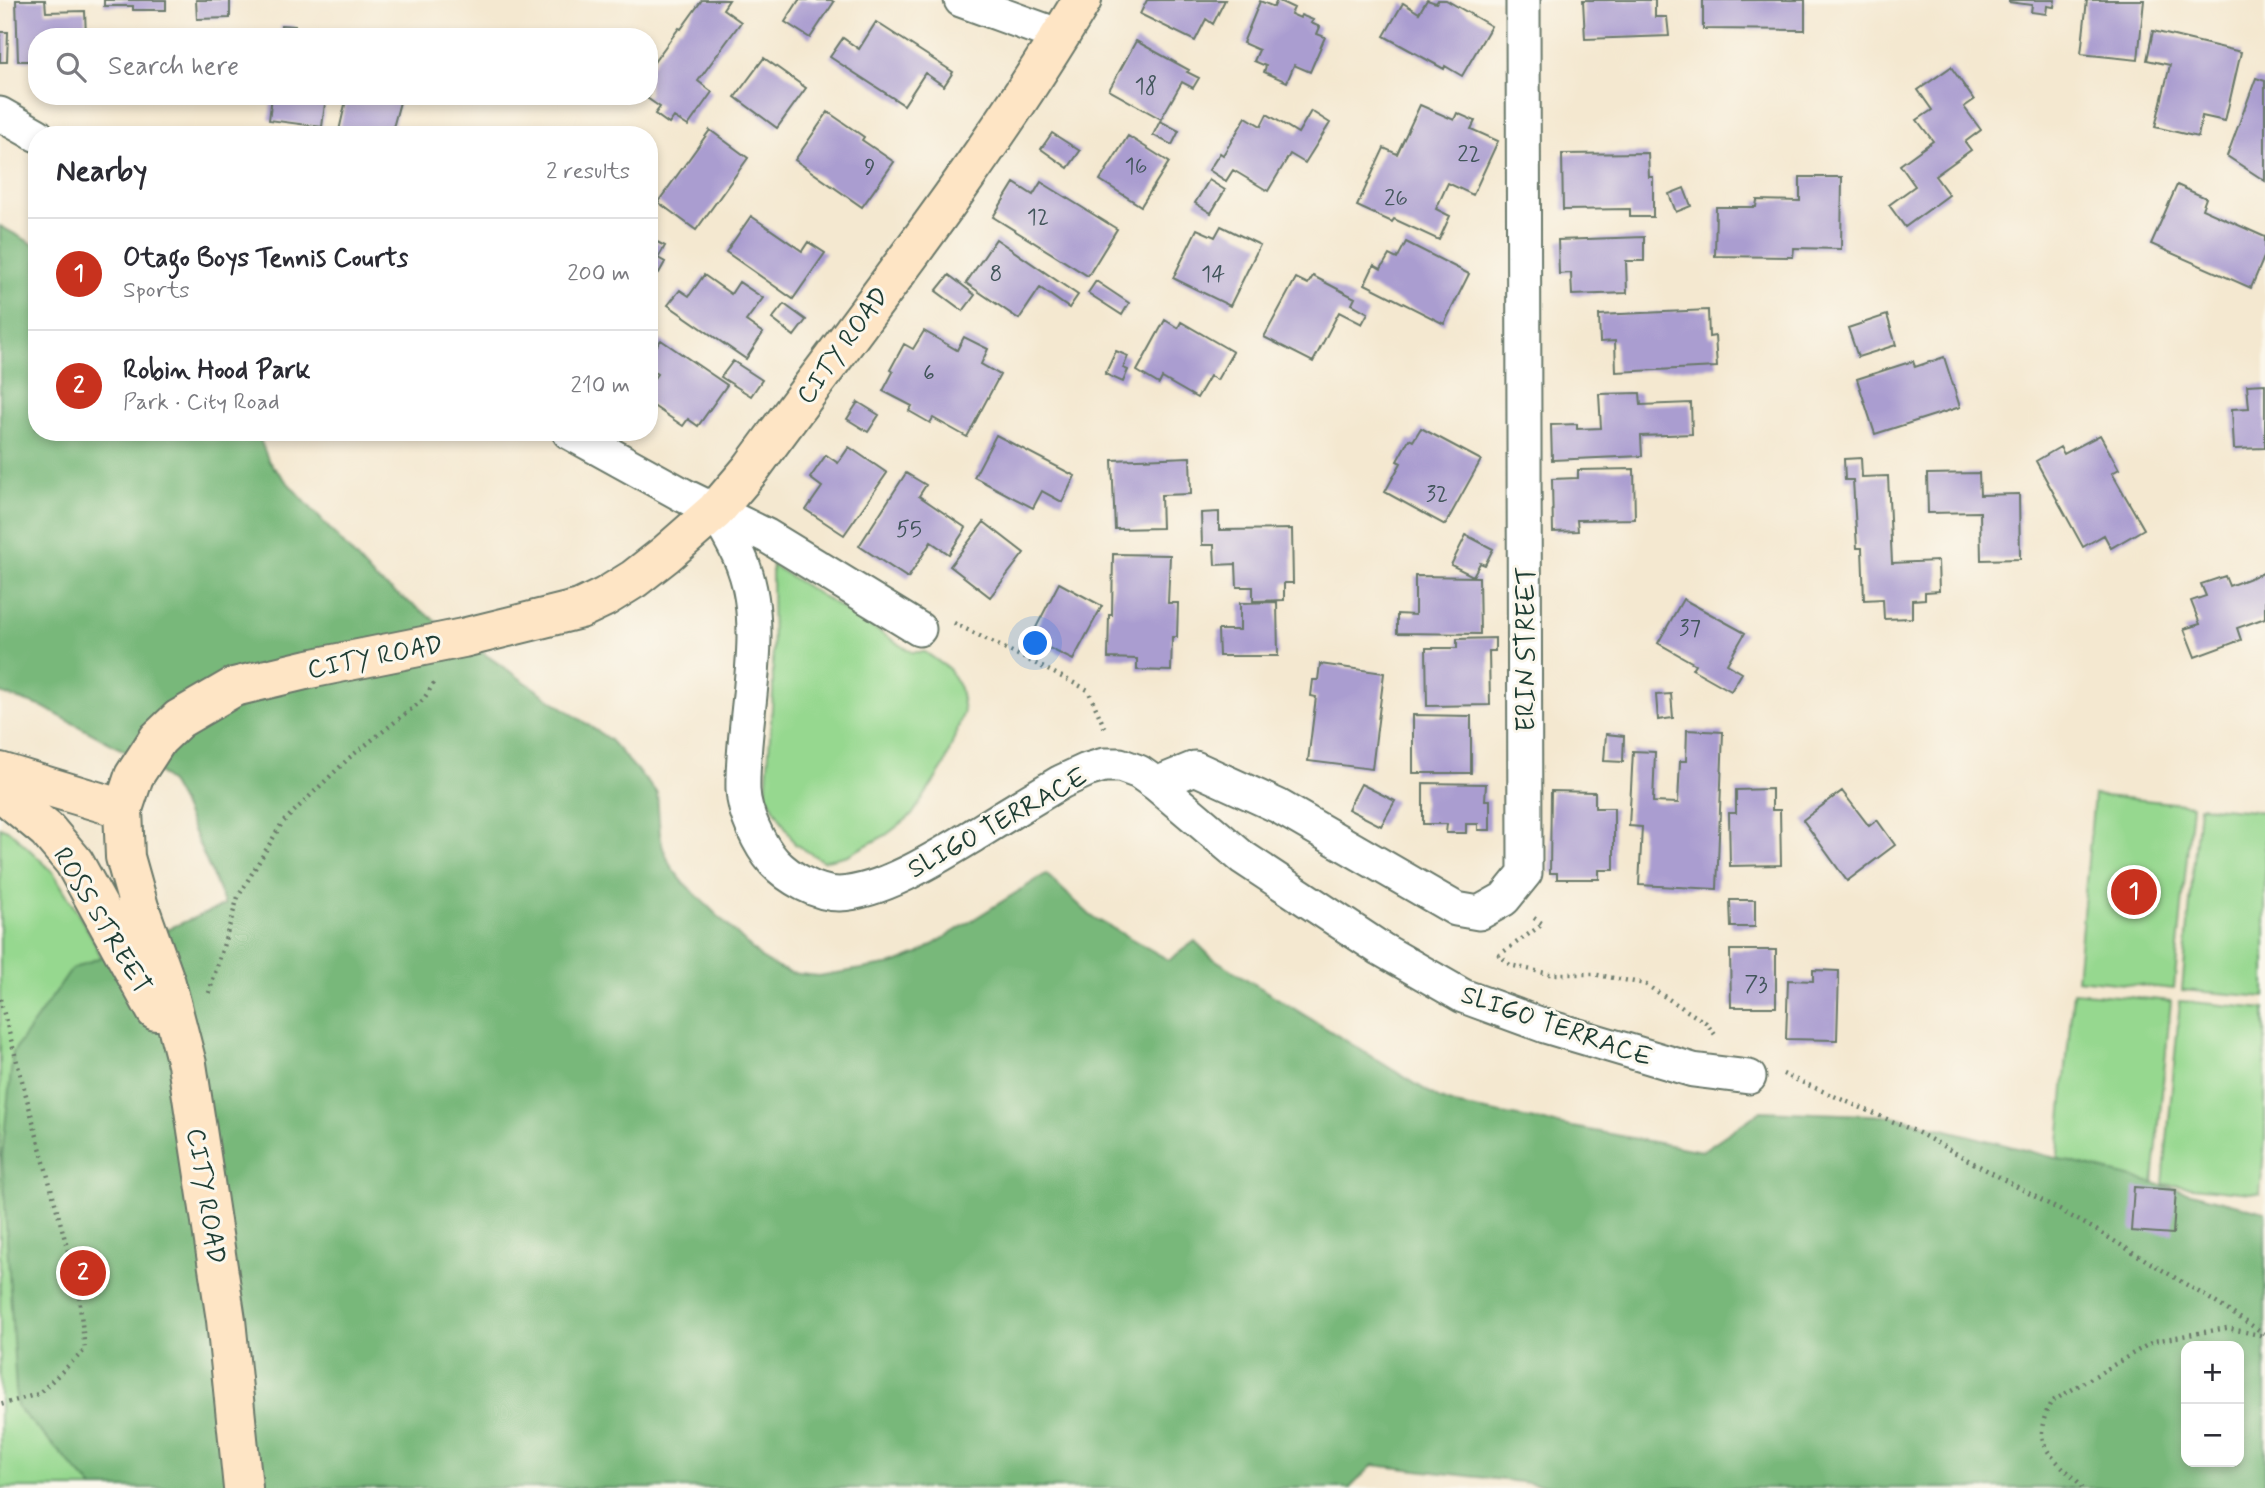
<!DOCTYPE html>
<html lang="en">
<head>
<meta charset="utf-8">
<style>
	body { margin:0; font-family:Mynerve,sans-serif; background:#f7f7f7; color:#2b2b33 }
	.controls { position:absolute; right:21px; bottom:21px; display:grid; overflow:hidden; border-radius:14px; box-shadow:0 4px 10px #0003 }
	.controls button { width:63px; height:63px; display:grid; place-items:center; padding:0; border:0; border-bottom:2px solid #e1e1e2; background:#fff; color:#2b2b33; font:35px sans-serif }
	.you { position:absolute; left:1036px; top:644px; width:24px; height:24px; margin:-18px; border:5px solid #fff; border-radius:50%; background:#1a73e8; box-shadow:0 0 0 10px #1a73e833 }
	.badge { display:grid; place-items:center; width:46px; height:46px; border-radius:50%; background:#c8321e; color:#fff; font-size:23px; font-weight:700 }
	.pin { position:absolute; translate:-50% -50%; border:4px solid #fff; box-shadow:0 2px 7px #0006 }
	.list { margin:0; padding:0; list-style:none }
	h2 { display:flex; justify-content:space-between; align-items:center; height:91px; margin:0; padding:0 28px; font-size:30px }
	h2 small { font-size:23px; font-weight:400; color:#7c7c81 }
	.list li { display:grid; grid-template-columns:46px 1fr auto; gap:21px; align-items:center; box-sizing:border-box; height:112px; padding:0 28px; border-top:2px solid #e1e1e2 }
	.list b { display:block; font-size:26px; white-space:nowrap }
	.list p { margin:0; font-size:23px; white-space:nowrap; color:#7c7c81 }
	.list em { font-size:23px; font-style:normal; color:#7c7c81 }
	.icon { flex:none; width:38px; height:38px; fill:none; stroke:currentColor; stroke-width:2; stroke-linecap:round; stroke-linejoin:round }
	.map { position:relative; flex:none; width:2265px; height:1488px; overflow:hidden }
	.search { position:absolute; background:#fff; box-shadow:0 4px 10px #0003; left:28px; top:28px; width:630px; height:77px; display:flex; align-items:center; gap:18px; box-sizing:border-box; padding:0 24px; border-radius:28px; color:#7c7c81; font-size:26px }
	.panel { position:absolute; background:#fff; box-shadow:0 4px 10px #0003; left:28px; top:126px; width:630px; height:315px; border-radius:28px }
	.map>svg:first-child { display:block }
	.green { fill:#96d88f; stroke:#5a8a62; stroke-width:2 }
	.forest { fill:#78b87a; stroke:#4c7a57; stroke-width:2; fill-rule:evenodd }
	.building { fill:#aa9dd0 }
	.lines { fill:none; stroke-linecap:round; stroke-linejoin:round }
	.street-casing { stroke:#6a796b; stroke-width:37 }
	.secondary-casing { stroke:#6a796b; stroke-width:42 }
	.path { stroke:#6a796b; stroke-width:4.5; stroke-dasharray:2 5; stroke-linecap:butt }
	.street { stroke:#fff; stroke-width:33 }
	.secondary { stroke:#fee5c5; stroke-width:38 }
	.labels { text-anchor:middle; stroke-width:6; stroke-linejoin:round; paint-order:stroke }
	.number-label { font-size:23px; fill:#42555b }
	.street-label { font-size:26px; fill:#1f3d34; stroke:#fbf7ec }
</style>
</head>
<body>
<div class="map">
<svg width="2265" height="1488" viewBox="0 0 2265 1488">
	<rect width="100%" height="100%" fill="#fbf7ec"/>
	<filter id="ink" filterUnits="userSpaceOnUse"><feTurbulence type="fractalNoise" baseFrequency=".0143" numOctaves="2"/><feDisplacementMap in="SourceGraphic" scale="14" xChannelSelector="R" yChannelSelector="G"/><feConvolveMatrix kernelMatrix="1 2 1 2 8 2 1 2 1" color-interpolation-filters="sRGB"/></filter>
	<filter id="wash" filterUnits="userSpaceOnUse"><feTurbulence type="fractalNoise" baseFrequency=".00686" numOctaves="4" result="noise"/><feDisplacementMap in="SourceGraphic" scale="28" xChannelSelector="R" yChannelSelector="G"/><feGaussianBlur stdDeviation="1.57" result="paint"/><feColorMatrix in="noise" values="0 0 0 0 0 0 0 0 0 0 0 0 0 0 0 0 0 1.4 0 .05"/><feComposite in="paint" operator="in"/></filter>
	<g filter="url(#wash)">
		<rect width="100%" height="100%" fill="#f4e8d0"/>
		<path class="green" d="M772,565L912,652H925L949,669L960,688L964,711L944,766L912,815L886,835L848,855L823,861L795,844L766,794L773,693Z
			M2094,795L2192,805L2174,989L2077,979Z
			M2199,806L2265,812V997L2182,990Z
			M0,827L10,831L53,872L92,937L137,1035L185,1488H0Z
			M2073,992L2171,1001L2153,1185L2056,1175Z
			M2180,1001L2265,1009V1139L2260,1194L2163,1184Z"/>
		<path class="forest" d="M0,226L37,246V432H257L269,462L375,579L610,740L657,793L660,835L663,848L671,867L684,883L761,958L778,968L791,973L818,976L893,964L918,954L1046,874L1091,916L1169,960L1195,941L1211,957L1440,1099L1459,1106L1702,1151L1761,1111L1893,1116L2265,1212V1488H1573L1373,1465L1350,1488H93L17,1407L2,1156L13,1052L72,969L225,905L181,802L171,784L161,774L145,762L43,707L0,693ZM2186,1346H2239V1462H2186Z"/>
		<g id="blocks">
			<path class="building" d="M16,0H45L46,12L85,11L86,37H37V61H18Z
				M104,0H166V10H133V6H104Z
				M196,0H230V18L197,19Z
				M702,0H729L723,9L741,22L698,81L712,92L688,126L674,117L669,124L655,114L660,107L644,96H649V69L679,28L681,29Z
				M799,0H831L834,2L810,38L785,22Z
				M1147,0H1225L1213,24L1206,19L1195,41L1140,14Z
				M1277,0L1294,8L1291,14L1300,18L1301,15L1313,20L1311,23L1320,27L1317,34L1325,37L1310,72L1294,65L1287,82L1264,72L1266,66L1254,61L1259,50L1243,43L1260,1L1274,7Z
				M1427,0L1436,3L1438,0H1446L1491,26L1462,76L1445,66L1444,69L1384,36L1403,3L1419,13Z
				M1583,0H1655V17H1667L1669,36L1585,39Z
				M1703,0H1805V30L1703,29Z
				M2009,0H2055L2054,7L2047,6L2046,14L2031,12L2032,5L2009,2Z
				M2087,0H2144L2138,60L2081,54Z
				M876,22L953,72L944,86L925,73L904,105L830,57L843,38L859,49Z
				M281,25L295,26L294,37H280Z
				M2153,31L2241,52L2225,121L2202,116L2198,137L2155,127L2170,65L2147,60Z
				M0,32H8L7,62H0Z
				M1136,41L1189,70L1187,72L1199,78L1193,88L1182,82L1161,119L1109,90Z
				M764,58L806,88L777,128L735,97Z
				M1951,67L1974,100L1964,107L1981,130L1965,142L1971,150L1935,176L1949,195L1905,227L1889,205L1915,186L1900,165L1933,141L1917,120L1932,110L1918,90Z
				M2256,78L2265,81V181L2227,156Z
				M272,96H326L322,127L269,120Z
				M347,96H375L400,102L391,135H338Z
				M1420,105L1454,120L1457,113L1475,121L1471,129L1498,141L1473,195L1448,183L1436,209L1450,216L1439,240L1394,219L1392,222L1357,206L1384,148L1397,154Z
				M1311,111L1330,123L1305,163L1290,154L1268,191L1233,170L1226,181L1209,170L1220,153L1223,155L1246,117L1261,126L1267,114L1298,133Z
				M828,112L864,137L862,140L894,162L862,207L795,160Z
				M1160,121L1179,131L1172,145L1153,135Z
				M710,130L748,158L696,230L658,202Z
				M1052,133L1080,151L1068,168L1041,149Z
				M1128,136L1169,162L1141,206L1100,180Z
				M1648,153L1649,177H1653V217H1630V209L1563,210L1562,154Z
				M1800,177H1842L1841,249L1794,248L1793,257L1715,256L1716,207H1756L1757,200L1800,201Z
				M1209,180L1225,190L1211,213L1195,203Z
				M1041,182L1117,229L1088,276L993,217L1014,183L1033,195Z
				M2177,185L2206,198L2202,209L2265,237V255L2251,288L2151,244Z
				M1684,188L1691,206L1676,212L1669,194Z
				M751,216L802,251L808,242L825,253L793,299L726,252Z
				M1221,226L1260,245L1230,306L1173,278L1197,229L1215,237Z
				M1644,237V261H1626L1627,293L1572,295L1571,273L1559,274L1558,240Z
				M649,238L665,246L658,258L665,262L659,273L649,268Z
				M996,239L1078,295L1069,308L1040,288L1019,319L966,283Z
				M1406,242L1469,274L1444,324L1365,284L1374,265L1381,269L1389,255L1397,259Z
				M704,275L731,294L739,282L763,298L746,321L763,333L746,359L668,305L680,290L689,296Z
				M949,275L975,295L963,311L936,291Z
				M1313,276L1355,298L1352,304L1368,313L1362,324L1339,312L1313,362L1264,337L1296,278L1308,284Z
				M1096,281L1129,303L1122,315L1088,293Z
				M784,304L806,320L794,336L772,319Z
				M1708,310L1709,337L1715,336L1717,367L1616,372L1615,341L1600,342L1599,315Z
				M1887,315L1896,345L1858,357L1848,328Z
				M1165,320L1178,328L1181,322L1233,352L1217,380L1210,376L1197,398L1162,378L1159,384L1137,371Z
				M924,331L957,350L964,337L988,349L981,364L1000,375L967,437L933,418L930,423L909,411L912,406L883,391L893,372L890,370L904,344L913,349Z
				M661,340L727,385L698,426L688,419L683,426L649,403V385L657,374L649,368V357Z
				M1116,351L1128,356L1123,368L1128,370L1123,382L1105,374Z
				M1944,357L1960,407L1875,434L1857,379L1913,361L1915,367Z
				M733,361L762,380L751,396L721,377Z
				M2265,384V448L2234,449L2232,409L2249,408L2247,385Z
				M1640,393L1641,405L1691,403L1692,434L1641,436L1642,456L1552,460L1551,425L1577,424V429L1601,428L1599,394Z
				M858,402L879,415L868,432L847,419Z
				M1421,428L1481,460L1445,525L1385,492L1401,463L1397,461L1409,439L1413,441Z
				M996,435L1075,476L1062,502L1042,491L1033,508L974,477Z
				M2100,435L2119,469L2112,473L2144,529L2111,548L2104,535L2083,547L2036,461L2060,447L2064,454Z
				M849,447L887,473L844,535L806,510L822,487L810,478L826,455L838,463Z
				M1190,457L1191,494L1161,495L1162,528L1115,529L1112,460Z
				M1861,458L1862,477L1888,476L1892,563L1938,561L1939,591L1925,592V599L1912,600V618L1884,619L1883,599L1864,600L1862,548H1857L1853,480H1845L1844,459Z
				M1634,469L1635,519L1577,520L1578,531L1553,532L1552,479L1578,478V470Z
				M906,473L926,485L919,496L966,528L949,554L931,542L908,578L859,546Z
				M1979,473L1980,495L2019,494L2020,559L1981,560L1980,512L1928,513L1927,474Z
				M1219,512V530L1292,529L1293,583H1284V600L1253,601V587H1237L1236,564L1215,565L1214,545H1202L1201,513Z
				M984,522L1024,553L990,597L950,566Z
				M1466,535L1493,549L1485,565L1480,563L1473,576L1451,565Z
				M1113,554L1170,555L1168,603H1178L1177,637H1172L1171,671L1137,670V659L1108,658L1109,615H1112Z
				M2263,573L2265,578V618L2237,628L2241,640L2195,657L2184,629L2200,624L2191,601L2206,596L2201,584L2225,576L2229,586Z
				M1415,576L1479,577L1480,634L1397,633V614L1415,615Z
				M1059,583L1102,606L1073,660L1047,647L1045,651L1028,643Z
				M1683,599L1745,633L1727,664L1742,673L1731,691L1692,669L1695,664L1658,643Z
				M1277,602L1278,656H1219L1218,630H1240V603Z
				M1495,638V651H1489L1490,705L1427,706L1426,648H1457V639Z
				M1320,664L1384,673L1372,769L1308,761L1316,697L1311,696L1313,680H1318Z
				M1671,694L1673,718L1658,720L1656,695Z
				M1413,715L1471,716V773H1413Z
				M1687,730L1723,732L1717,889L1639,885L1642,827L1629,826L1633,751L1655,752L1653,802L1678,803L1680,761H1686Z
				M1606,734L1624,736L1623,762L1604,761Z
				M1423,783L1486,784L1485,800H1490V830H1478V824H1466V833H1446L1447,824H1423Z
				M1361,784L1395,801L1381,826L1348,809Z
				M1772,789V810H1780L1781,865L1730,866L1729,813H1736V790Z
				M1551,791L1595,792V808H1614V870H1599V879H1557V873H1550Z
				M1842,791L1869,826L1877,820L1895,845L1847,881L1803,820Z
				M1730,900H1755V927H1731Z
				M1730,950H1776V1007H1731Z
				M1813,970L1839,971L1837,1040L1786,1039L1788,980L1813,981Z
				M2134,1187L2176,1190L2173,1234L2131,1231Z"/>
		</g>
	</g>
	<g filter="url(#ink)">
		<use href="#blocks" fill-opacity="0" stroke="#6a796b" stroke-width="2"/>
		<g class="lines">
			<g class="street-casing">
				<path id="street" d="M961,0L1060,36
					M0,114L37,135
					M569,432L683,495L767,536L919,629
					M715,511C725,530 738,549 744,568C768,634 741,721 743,790C744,813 759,845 774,862C789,878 817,894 839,894C884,892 941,855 979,832C1006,815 1034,798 1061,782L1087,770L1104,765H1120L1139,772L1156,784L1242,857L1381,949L1463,996L1545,1026L1693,1070L1749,1077
					M1156,784L1195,768L1278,806L1456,909L1479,913L1504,899L1525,873L1523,0"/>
			</g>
			<g class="secondary-casing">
				<path id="secondary" d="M0,772L123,809
					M0,791L47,830L74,862L156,1011
					M243,1488L226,1320L187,1064L166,983L139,907L125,857L123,809L134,776L158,739L179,719L234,687L309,669L463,638L580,609L605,597L634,579L666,554L715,511L750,470C863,316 984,164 1082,0"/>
			</g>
			<path class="path" d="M954,623L1088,690L1106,731
				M1534,918L1543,924L1499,955L1510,965L1549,974H1593L1645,984L1706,1023L1717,1037
				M209,993L238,897L282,823L349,758L423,700L434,683
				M0,999L78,1288L85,1350L38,1394L0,1405
				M1783,1074L1917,1132L2096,1230L2207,1297L2265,1334
				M2082,1488L2081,1485C2053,1455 2028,1448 2051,1402L2154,1341L2227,1328L2264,1336"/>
			<use href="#street" class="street"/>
			<use href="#secondary" class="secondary"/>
		</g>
	</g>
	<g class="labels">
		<g class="number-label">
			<text x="1146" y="93">18</text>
			<text x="1469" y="161">22</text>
			<text x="1136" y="173">16</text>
			<text x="870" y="174">9</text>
			<text x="1396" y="205">26</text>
			<text x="1038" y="224">12</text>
			<text x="996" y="281">8</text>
			<text x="1213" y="281">14</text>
			<text x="929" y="380">6</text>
			<text x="1437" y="501">32</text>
			<text x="909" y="536">55</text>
			<text x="1690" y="635">37</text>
			<text x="1756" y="991">73</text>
		</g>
		<g class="street-label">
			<text transform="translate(842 345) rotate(-54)" y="9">CITY ROAD</text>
			<text transform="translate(1525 649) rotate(-90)" y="9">ERIN STREET</text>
			<text transform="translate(375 656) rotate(-11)" y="9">CITY ROAD</text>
			<text transform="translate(997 822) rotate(-29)" y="9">SLIGO TERRACE</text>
			<text transform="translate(103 920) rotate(59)" y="9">ROSS STREET</text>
			<text transform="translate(1557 1025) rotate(19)" y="9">SLIGO TERRACE</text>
			<text transform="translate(207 1196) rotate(81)" y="9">CITY ROAD</text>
		</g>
	</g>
</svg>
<div class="controls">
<button>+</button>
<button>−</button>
</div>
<div class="you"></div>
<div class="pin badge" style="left:2134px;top:892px">1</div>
<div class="pin badge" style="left:83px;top:1273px">2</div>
<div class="search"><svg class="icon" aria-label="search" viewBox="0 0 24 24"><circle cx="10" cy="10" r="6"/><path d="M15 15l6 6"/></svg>Search here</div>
<section class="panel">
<h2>Nearby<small>2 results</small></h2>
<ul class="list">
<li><span class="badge">1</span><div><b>Otago Boys Tennis Courts</b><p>Sports</p></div><em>200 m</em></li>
<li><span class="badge">2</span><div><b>Robin Hood Park</b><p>Park · City Road</p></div><em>210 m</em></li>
</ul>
</section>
</div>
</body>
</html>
